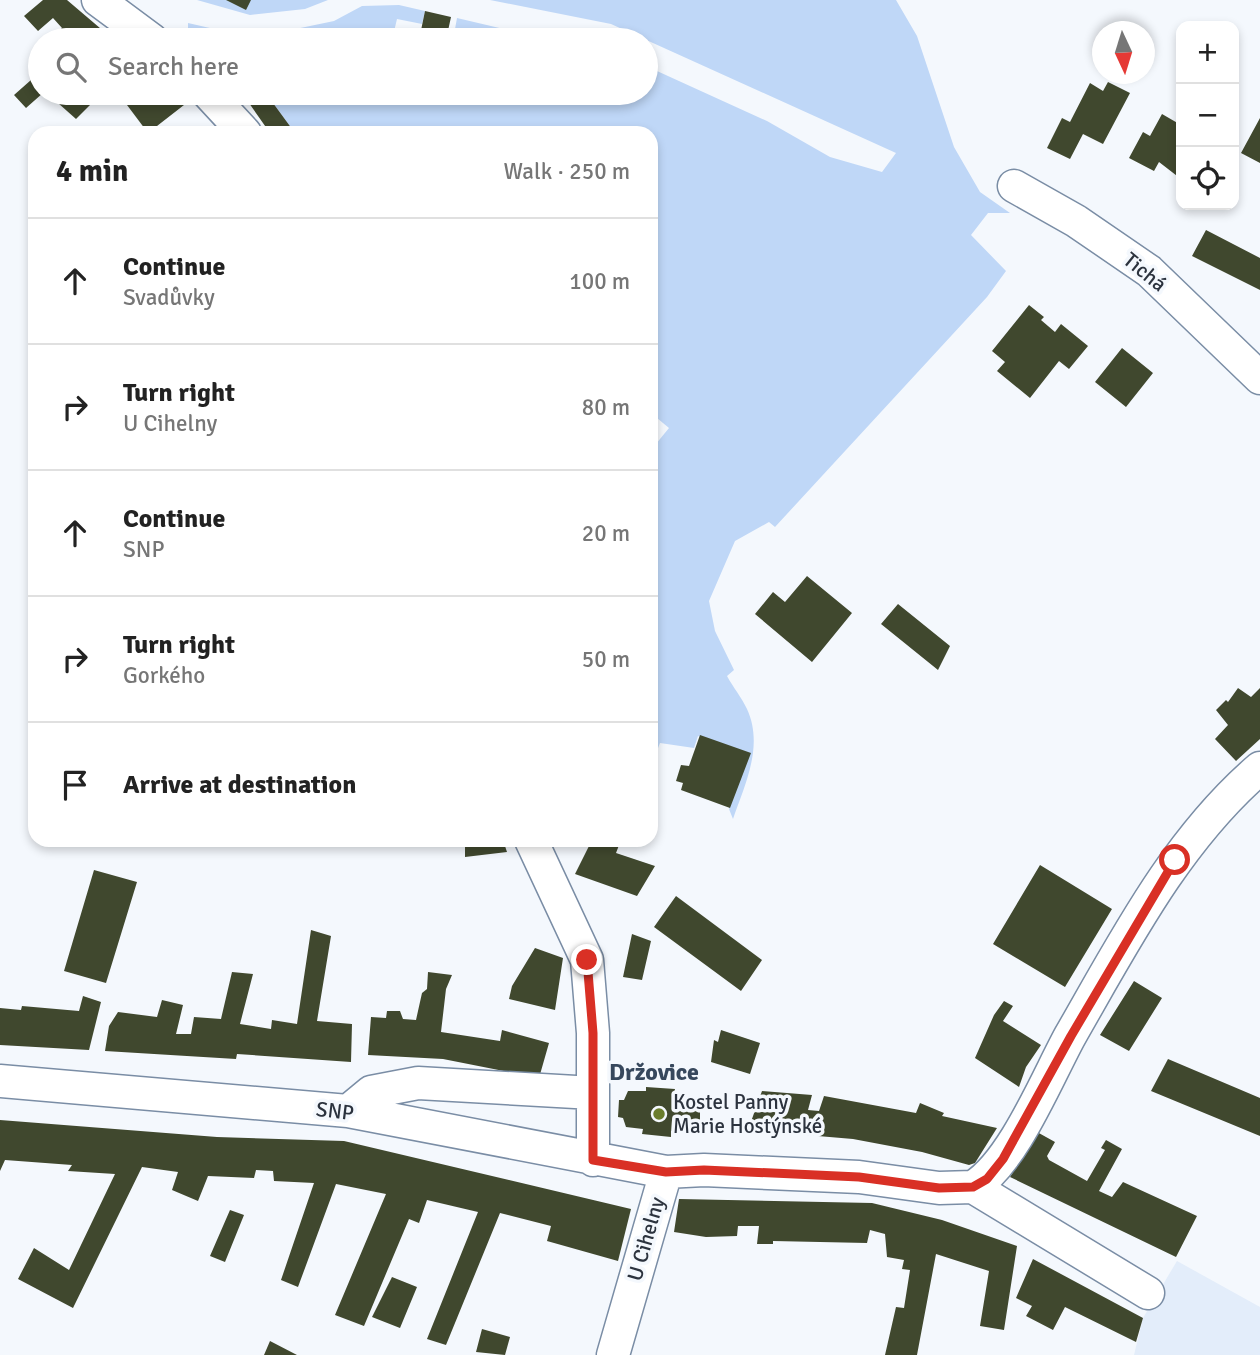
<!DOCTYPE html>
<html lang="en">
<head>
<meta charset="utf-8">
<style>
	body { margin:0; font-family:Signika,sans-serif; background:#f2f2f2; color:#222 }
	.controls { position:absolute; right:21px; top:21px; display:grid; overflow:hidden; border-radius:14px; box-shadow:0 4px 10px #0003 }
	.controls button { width:63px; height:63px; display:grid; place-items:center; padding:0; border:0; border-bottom:2px solid #e0e0e0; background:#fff; color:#222; font:35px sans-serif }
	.compass { position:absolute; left:1092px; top:21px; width:63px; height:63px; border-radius:50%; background:#fff; box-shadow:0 4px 10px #0003; rotate:176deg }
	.stop { position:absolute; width:21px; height:21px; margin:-16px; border:5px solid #d93025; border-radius:50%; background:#fff }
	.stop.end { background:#d93025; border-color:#fff; box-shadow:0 2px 7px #0008 }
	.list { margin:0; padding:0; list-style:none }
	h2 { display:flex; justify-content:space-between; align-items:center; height:91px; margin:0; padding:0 28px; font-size:30px }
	h2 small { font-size:23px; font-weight:400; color:#767676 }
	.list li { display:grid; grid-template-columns:46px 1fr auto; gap:21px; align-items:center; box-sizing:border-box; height:126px; padding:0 28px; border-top:2px solid #e0e0e0 }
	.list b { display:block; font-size:26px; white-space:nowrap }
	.list p { margin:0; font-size:23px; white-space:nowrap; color:#767676 }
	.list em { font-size:23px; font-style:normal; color:#767676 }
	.icon { flex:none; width:38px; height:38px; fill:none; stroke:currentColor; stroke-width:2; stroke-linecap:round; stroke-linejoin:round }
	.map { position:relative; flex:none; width:1260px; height:1355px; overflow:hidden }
	.search { position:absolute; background:#fff; box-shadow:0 4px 10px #0003; left:28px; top:28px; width:630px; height:77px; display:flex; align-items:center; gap:18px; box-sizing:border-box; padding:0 24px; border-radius:38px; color:#767676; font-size:26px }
	.panel { position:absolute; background:#fff; box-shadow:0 4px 10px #0003; left:28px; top:126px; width:630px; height:721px; border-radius:21px }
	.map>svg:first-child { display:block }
	.built { fill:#e3edfa }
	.green { fill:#bfd7f7 }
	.building { fill:#40482e }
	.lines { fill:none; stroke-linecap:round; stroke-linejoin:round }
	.minor-casing { stroke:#7a8da5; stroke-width:35 }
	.minor { stroke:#fff; stroke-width:32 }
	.route { stroke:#d93025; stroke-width:9 }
	.poi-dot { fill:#6a7d2d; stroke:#f4f8fd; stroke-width:2.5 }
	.labels { text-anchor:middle; stroke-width:7; stroke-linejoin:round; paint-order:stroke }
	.street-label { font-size:21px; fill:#2c333e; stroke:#f4f8fd }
	.poi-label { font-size:21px; fill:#2c333e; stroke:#f4f8fd; text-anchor:start }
	.quarter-label { font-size:24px; font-weight:bold; fill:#37485d; stroke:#f4f8fd }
</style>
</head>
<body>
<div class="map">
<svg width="1260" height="1355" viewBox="0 0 1260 1355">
	<rect width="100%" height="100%" fill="#f4f8fd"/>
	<path class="built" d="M1177,1261L1260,1307V1355H1134L1143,1318Z"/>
	<path class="green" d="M197,0H328L305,9L250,15Z
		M490,0H896L917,36L954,147L980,192L1010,213H988L971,235L1006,271L987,297L775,527L769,522L735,541L709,601L715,631L734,670L727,676C733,687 742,698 747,709C764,746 745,784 733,819L729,809L748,753L698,736L694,748L660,743L651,766V450L669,428L651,413V133H295L273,103L277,98L273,93H646V66L767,121L830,157L882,172L896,153L611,24Z
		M399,5L425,11L422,24L397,19L392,40H193L188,35V23L236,34L286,31L334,21L362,6Z
		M457,18L550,40H453Z"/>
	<path class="building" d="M43,0H67L114,40H48L62,28L53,18L38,31L24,16Z
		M226,0H251L246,10Z
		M425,11L451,17L446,40H419Z
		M31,80L43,93L26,108L14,95Z
		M1108,82L1130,93L1103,144L1083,134L1070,159L1047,148L1062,118L1070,122L1090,83L1103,91Z
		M51,93H102L76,119L49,95Z
		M136,93H172L184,105L148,133L127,105Z
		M263,93H273L277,98L273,103L295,133H270L249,103Z
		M1162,114L1181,125V179L1159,162L1154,171L1129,158L1143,132L1150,136Z
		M1260,118V163L1241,153Z
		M1206,230L1260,258V290L1192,256Z
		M1029,305L1044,317L1041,320L1055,332L1061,324L1088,346L1069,369L1059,361L1030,398L997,371L1005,362L992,351Z
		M1122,348L1153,373L1126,407L1095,382Z
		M807,576L852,613L812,662L755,614L773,592L785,602Z
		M898,604L950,646L938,670L881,624Z
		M1238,688L1251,697L1260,688V739L1236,761L1215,739L1228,725L1216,710L1226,700L1228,702Z
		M700,735L751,753L730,808L681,790L683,783L676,781L681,765L689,766Z
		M465,840H503L507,852L465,857Z
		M592,840H621L616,853L655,866L637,896L575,874Z
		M1040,865L1112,909L1065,987L993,944Z
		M94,870L137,882L106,983L64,971Z
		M676,896L762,960L741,991L654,927Z
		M311,930L331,936L317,1021L352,1024L351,1062L237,1054L236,1059L105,1051L109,1026L118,1012L157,1017L162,1000L183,1005L176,1034H191L194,1017L221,1019L232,972L253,974L240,1024L271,1029L272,1020L297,1024Z
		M632,934L651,941L642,980L623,977Z
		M535,948L563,958L555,1010L509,999L512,986Z
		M428,972L452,975L446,989L441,1032L500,1041L502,1030L549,1043L539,1078L443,1059L368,1055L371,1017L386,1018L387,1011H400L403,1019L416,1020L422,993L427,989Z
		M1134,981L1162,998L1129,1051L1100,1035Z
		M83,996L101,1002L89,1050L0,1045V1008L21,1010L22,1006L79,1011Z
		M1004,1001L1013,1006L1003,1021L1041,1045L1026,1067L1019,1087L975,1058L994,1015Z
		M721,1030L760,1043L750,1074L711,1062L714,1040L718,1042Z
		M1168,1059L1260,1098V1136L1151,1091Z
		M646,1087L675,1089L674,1094L695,1097L694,1104L700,1111V1120L693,1125L692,1133L671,1131V1137L642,1134L643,1129L626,1127L623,1118L618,1117L619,1100H624L628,1091H646Z
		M762,1091L812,1095L808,1110L819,1111L824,1096L916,1113L920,1103L944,1113L942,1116L997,1128L975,1163L969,1165L922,1152L853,1139L748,1130Z
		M0,1120L217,1137L344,1141L631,1209L618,1261L547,1241L551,1226L500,1213L446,1345L427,1339L478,1212L427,1200L419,1223L409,1219L364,1326L335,1315L386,1194L336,1184L298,1287L281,1280L314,1183L274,1181L273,1171L256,1170L254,1178L208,1176L198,1201L172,1190L178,1172L142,1167L73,1308L18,1279L34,1248L69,1270L115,1174L68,1171L72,1165L5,1160L0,1171Z
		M1037,1132L1055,1142L1047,1156L1049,1160L1087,1181L1105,1150L1101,1148L1106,1140L1122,1149L1099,1191L1112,1197L1123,1182L1197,1216L1176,1257L1010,1177Z
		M679,1199L872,1203L942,1220L1017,1246L1004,1330L980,1326L989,1271L936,1254L917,1355H885L896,1307L904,1308L910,1270L902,1269L904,1260L887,1257L885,1234L870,1230L867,1243L773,1241V1244H757L759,1226H738L737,1236L706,1237L674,1232Z
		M230,1210L244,1215L225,1262L210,1256Z
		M1033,1259L1143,1318L1136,1342L1065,1307L1053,1330L1026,1316L1032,1306L1016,1298Z
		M392,1277L417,1287L400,1328L372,1317Z
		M482,1329L510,1337L505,1355L476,1352Z
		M270,1341L297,1355H264Z"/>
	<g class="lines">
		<g class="minor-casing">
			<path id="minor" d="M98,0L152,40
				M208,93L245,133
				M1014,186L1076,221L1149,271L1260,378
				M531,840L587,960L593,1033V1160
				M0,1081L348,1111L666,1172L704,1170L859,1177L939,1188L973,1187L1148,1293
				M348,1111L371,1092L418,1083L593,1093
				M973,1187C1013,1163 1047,1078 1070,1036C1124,942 1176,840 1260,768
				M613,1355L666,1172"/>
		</g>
		<use href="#minor" class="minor"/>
	</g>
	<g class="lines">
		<path class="route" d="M587,960L593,1033V1160L666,1172L704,1170L859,1177L939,1188L973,1187L987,1179L1003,1159L1071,1036L1175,860"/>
	</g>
	<circle class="poi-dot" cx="659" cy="1114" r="7"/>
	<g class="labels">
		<g class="street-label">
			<text transform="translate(1145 272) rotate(39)" y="7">Tichá</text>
			<text transform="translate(335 1111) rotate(7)" y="7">SNP</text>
			<text transform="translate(646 1239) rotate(-74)" y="7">U Cihelny</text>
		</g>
		<g class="poi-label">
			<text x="673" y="1109">Kostel Panny<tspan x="673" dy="24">Marie Hostýnské</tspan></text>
		</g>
		<g class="quarter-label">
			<text x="654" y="1080">Držovice</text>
		</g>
	</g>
</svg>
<div class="controls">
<button>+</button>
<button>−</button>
<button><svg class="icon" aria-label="locate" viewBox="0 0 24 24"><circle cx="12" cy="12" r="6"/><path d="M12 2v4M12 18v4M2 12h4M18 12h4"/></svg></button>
</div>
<svg class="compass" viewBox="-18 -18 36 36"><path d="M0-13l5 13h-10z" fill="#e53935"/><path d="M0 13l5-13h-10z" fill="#767676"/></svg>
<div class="stop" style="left:1175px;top:860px"></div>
<div class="stop end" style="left:587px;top:960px"></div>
<div class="search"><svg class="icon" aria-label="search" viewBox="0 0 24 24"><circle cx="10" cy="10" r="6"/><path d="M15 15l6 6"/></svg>Search here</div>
<section class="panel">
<h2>4 min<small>Walk · 250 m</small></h2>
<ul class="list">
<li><svg class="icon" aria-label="ahead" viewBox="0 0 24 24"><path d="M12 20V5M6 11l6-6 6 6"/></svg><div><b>Continue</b><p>Svadůvky</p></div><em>100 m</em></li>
<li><svg class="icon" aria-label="right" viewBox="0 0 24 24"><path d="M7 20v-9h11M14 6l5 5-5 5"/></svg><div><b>Turn right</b><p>U Cihelny</p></div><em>80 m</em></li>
<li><svg class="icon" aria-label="ahead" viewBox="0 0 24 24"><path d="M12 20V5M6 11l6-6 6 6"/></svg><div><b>Continue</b><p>SNP</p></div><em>20 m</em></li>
<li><svg class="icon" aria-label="right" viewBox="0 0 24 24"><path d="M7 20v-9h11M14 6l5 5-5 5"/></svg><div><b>Turn right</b><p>Gorkého</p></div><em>50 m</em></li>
<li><svg class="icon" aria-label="arrive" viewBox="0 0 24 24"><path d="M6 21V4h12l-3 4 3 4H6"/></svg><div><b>Arrive at destination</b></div></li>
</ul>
</section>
</div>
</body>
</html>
